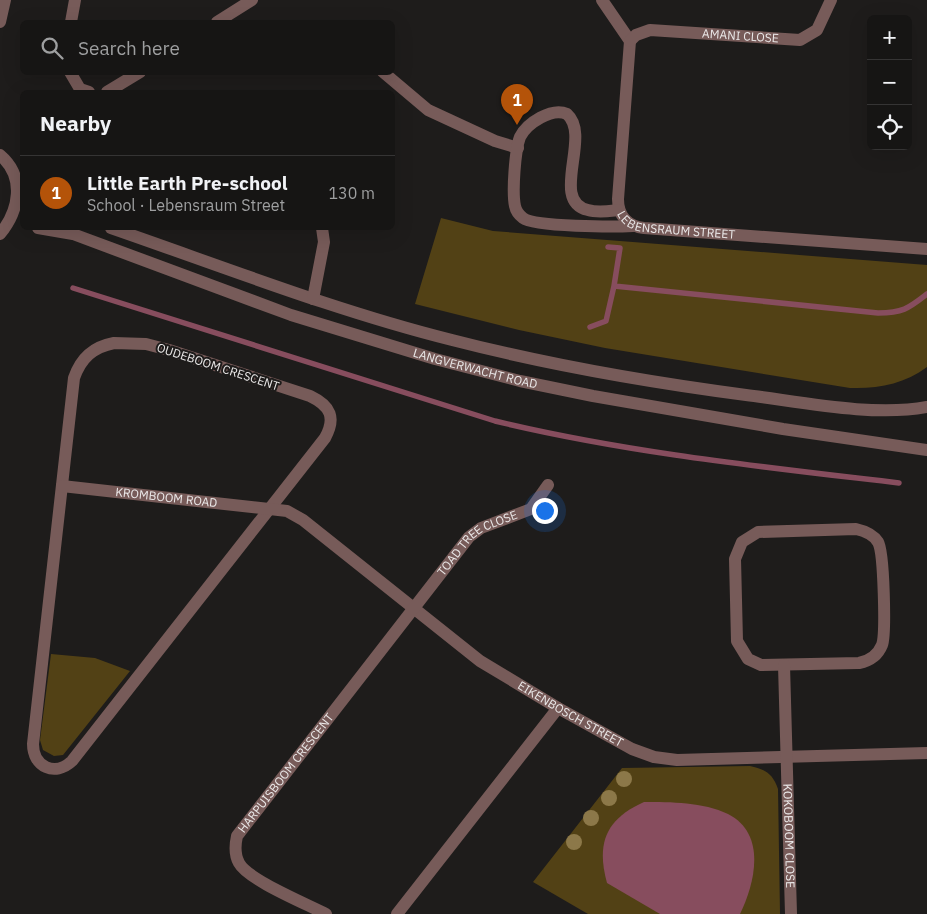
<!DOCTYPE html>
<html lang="en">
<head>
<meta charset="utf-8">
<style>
	body { margin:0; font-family:"IBM Plex Sans",sans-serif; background:#1f1e1d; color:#f1f3f6 }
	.controls { position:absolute; right:15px; top:15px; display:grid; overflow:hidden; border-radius:8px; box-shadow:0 5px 20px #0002 }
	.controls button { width:45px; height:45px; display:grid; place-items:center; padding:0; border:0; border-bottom:1px solid #353434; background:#161514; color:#f1f3f6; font:25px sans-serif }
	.you { position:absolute; left:544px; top:510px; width:18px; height:18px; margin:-12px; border:4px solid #fff; border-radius:50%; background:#1a73e8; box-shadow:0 0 0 8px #1a73e833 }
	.badge { display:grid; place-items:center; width:32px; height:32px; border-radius:50%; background:#b45309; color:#fff; font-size:16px; font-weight:700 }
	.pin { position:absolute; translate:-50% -41px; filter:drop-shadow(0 1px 2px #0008) }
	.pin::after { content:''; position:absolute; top:26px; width:18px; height:15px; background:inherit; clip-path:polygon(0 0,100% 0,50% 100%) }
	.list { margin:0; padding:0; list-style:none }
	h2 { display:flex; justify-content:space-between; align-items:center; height:65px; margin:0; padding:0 20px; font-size:21px }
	h2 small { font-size:16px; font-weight:400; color:#9e9fa0 }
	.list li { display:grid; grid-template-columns:32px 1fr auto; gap:15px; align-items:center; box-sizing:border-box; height:75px; padding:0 20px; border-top:1px solid #353434 }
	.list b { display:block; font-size:19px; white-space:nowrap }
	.list p { margin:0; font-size:16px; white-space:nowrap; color:#9e9fa0 }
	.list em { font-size:16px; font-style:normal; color:#9e9fa0 }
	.icon { flex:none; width:28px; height:28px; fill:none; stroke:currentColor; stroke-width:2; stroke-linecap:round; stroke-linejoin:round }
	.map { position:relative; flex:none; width:927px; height:914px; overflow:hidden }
	.search { position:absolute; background:#161514; box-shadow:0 5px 20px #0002; left:20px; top:20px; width:375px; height:55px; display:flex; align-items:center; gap:12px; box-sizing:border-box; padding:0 18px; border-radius:8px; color:#9e9fa0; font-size:19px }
	.panel { position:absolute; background:#161514; box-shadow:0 5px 20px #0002; left:20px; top:90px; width:375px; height:140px; border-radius:8px }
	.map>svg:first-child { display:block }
	.green { fill:#524115 }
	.water { fill:#874d5e }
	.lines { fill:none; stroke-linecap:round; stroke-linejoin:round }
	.stream { stroke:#874d5e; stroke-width:5.5 }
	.minor { stroke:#775b59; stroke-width:12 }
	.tree { fill:#8c7849 }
	.labels { text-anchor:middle; stroke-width:4; stroke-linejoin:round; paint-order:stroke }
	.street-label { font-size:12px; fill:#ebe9e9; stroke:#1e1c1b }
</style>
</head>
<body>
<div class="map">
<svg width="927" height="914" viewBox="0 0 927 914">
	<rect width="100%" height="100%" fill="#1e1c1b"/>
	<path class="green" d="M441,218L493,231L927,265V367C904,384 878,389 850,388L605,348L519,330L415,304Z
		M51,654L95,658L130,671L63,755L54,756L43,750L40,740Z
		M750,766C765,769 773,774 778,789L780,914H588L533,882L622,768Z"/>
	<path class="water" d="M644,802C671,802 703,802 728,814C767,834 755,883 740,914H660L607,883C596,843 606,819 644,802Z"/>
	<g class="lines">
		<path class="stream" d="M608,247L620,248L614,286
			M73,288L495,421C628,453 764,467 899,483
			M590,327L606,321L614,286L878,313C902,313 908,309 927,294"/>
		<g class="minor">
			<path id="s1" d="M602,0L630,41L618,199C618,215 627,226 644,228L927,249"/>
			<path d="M0,22L5,0"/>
			<path d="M71,22L75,0"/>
			<path d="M217,22L252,0"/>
			<path id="s2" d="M630,41L636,35L650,30L800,40L817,30L831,0"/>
			<path d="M70,72L80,89L89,92"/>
			<path d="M383,72L428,110L495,141L518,148"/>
			<path d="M107,92L140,72"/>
			<path d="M0,155C26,177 19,211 0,234"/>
			<path d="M619,210C609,211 598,213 588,210C549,201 592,136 567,114C552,107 527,123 520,137C515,150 512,192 515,206C516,211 519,215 523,218C535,227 615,227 633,226"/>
			<path id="s3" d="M38,228L73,234L291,315L435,359L520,381L593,396L783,429L927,450"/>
			<path d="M111,228C224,267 336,311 452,340C549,365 647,382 746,395C802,402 873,417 927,407"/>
			<path d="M313,299L324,242L322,228"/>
			<path d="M114,343L146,344L169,350L310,396C331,406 336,418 325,438L72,761C55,777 33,767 33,744L74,378C81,358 93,347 114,343Z"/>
			<path id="s4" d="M62,486L287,511L303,520L480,661L558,708L632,749L654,757L677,760L927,753"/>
			<path d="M856,529C865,531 873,534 878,542C884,552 886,634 882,645C878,655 869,661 859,663L761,665L748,659L737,641L735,559L742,542L758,532Z"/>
			<path id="s5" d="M784,665L791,914"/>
			<path id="s6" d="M326,914C307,904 248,880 239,863C234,854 235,845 237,836L469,537L481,528L531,509L548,485"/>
			<path d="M397,914L558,708"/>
		</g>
	</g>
	<g class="tree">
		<circle cx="624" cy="779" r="8"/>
		<circle cx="609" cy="798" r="8"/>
		<circle cx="591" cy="818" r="8"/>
		<circle cx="574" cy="842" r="8"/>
	</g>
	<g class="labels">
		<g class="street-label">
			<text dy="4" stroke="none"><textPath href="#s2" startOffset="114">AMANI CLOSE</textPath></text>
			<text dy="4" stroke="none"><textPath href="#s1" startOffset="282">LEBENSRAUM STREET</textPath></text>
			<text transform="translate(218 367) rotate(18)" y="4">OUDEBOOM CRESCENT</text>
			<text dy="4" stroke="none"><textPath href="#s3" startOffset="460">LANGVERWACHT ROAD</textPath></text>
			<text dy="4" stroke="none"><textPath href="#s4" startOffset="105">KROMBOOM ROAD</textPath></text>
			<text dy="4" stroke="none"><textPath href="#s6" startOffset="511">TOAD TREE CLOSE</textPath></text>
			<text dy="4" stroke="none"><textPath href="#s4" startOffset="576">EIKENBOSCH STREET</textPath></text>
			<text dy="4" stroke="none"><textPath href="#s6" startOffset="209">HARPUISBOOM CRESCENT</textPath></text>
			<text dy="4" stroke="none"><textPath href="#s5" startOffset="171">KOKOBOOM CLOSE</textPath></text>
		</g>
	</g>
</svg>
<div class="controls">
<button>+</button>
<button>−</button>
<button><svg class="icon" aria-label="locate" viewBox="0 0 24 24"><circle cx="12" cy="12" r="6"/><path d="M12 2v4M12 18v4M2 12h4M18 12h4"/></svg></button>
</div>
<div class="you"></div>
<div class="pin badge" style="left:517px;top:125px">1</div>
<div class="search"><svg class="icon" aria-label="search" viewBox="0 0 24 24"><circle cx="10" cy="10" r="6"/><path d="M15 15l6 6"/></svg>Search here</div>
<section class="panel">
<h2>Nearby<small></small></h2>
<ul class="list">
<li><span class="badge">1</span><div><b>Little Earth Pre-school</b><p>School · Lebensraum Street</p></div><em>130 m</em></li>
</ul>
</section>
</div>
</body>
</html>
